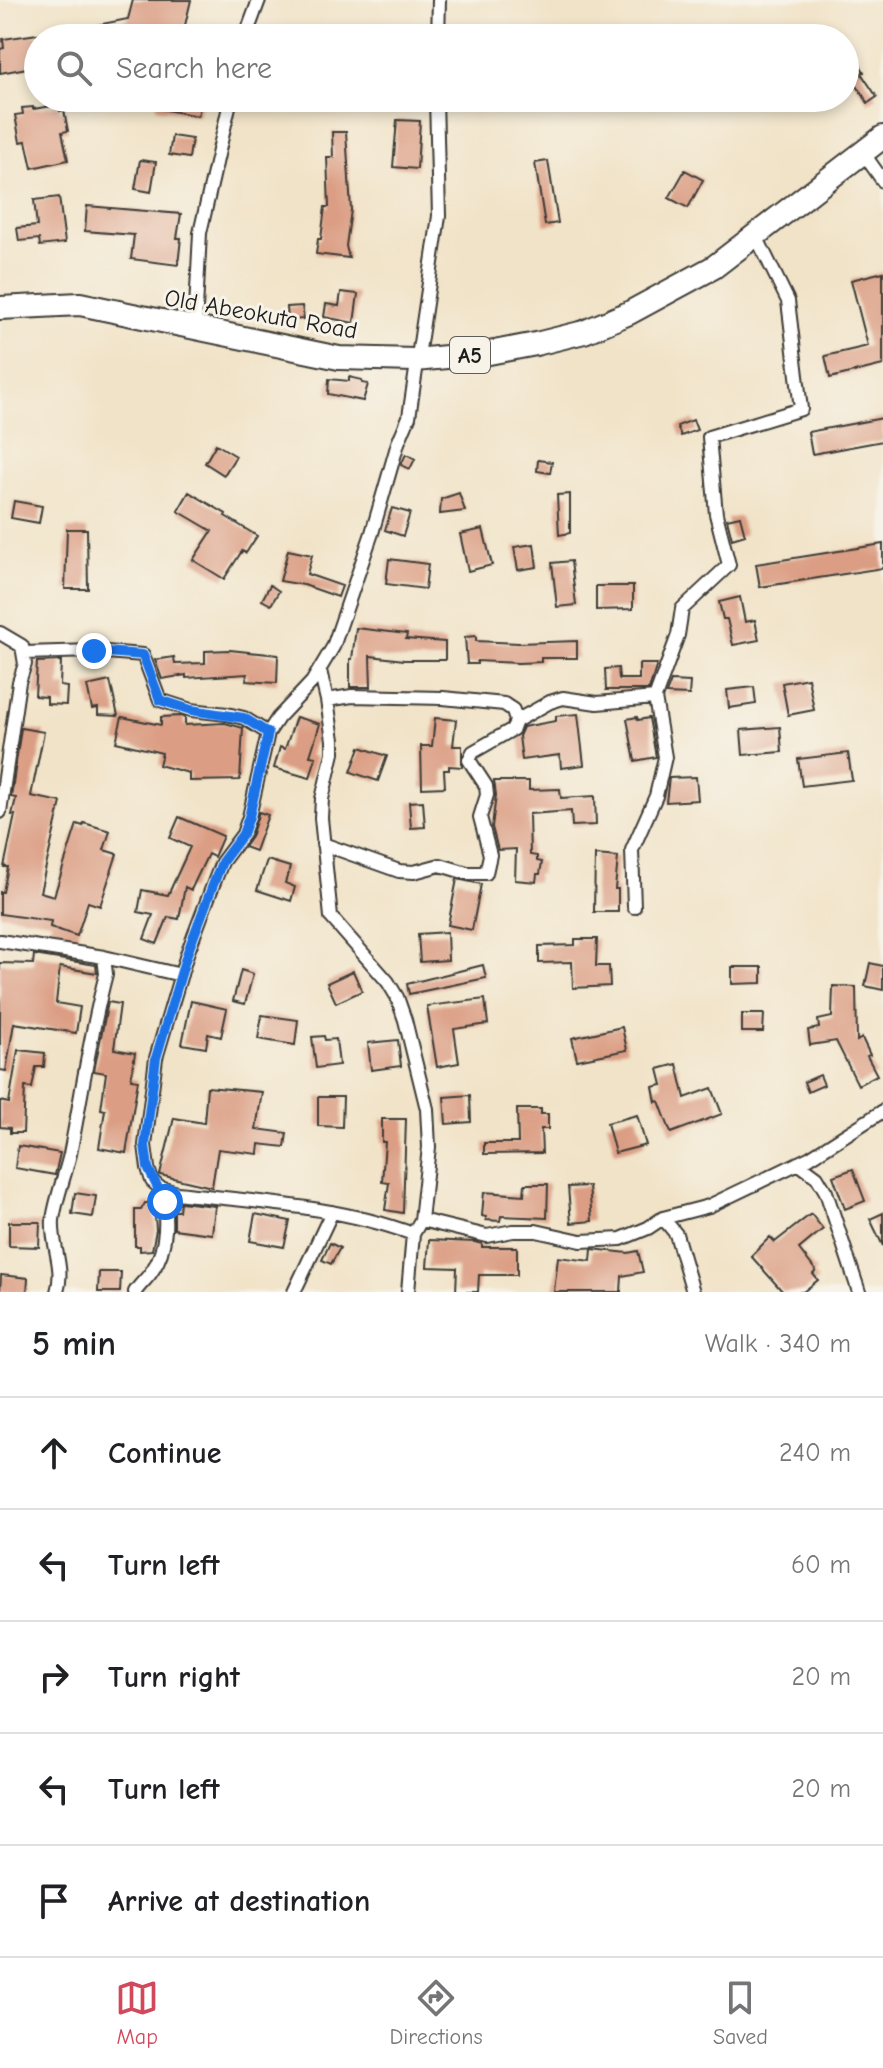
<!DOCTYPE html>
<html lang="en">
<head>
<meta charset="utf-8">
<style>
	body { margin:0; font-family:"Comic Neue",sans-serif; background:#f2f2f2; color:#202124 }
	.stop { position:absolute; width:24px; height:24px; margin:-18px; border:6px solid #1a73e8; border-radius:50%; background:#fff }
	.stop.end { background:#1a73e8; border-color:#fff; box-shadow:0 2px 8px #0008 }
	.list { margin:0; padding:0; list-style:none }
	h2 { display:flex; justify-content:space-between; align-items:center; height:104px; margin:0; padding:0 32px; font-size:34px }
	h2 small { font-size:26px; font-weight:400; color:#757577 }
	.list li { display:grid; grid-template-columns:52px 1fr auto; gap:24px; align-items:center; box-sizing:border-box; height:112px; padding:0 32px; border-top:2px solid #e0e0e0 }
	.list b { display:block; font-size:30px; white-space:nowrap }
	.list em { font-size:26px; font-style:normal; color:#757577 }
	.icon { flex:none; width:44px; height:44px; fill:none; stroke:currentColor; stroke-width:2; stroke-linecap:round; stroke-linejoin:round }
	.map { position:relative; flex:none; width:883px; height:1292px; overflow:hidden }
	.search { position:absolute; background:#fff; box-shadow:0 4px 12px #0003; left:24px; right:24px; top:24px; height:88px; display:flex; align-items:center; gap:20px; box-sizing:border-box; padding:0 28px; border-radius:44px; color:#757577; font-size:30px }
	.sheet { height:664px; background:#fff }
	nav { display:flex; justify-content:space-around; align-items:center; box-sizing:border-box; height:112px; border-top:2px solid #e0e0e0; background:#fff; font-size:22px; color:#757577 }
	nav a { display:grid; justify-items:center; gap:4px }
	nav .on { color:#d1495b }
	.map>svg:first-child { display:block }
	.building { fill:#db9e84 }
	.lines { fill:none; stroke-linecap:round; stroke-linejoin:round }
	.minor-casing { stroke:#3c3a36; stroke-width:16 }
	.trunk-casing { stroke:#3c3a36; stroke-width:26 }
	.minor { stroke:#fff; stroke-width:12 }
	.trunk { stroke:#fff; stroke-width:22 }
	.route { stroke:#1a73e8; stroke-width:10 }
	.labels { text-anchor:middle; stroke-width:6; stroke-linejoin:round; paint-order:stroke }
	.shield { fill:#f7f3e8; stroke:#5e5c59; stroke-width:2 }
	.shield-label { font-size:22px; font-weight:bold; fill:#1c1c1c }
	.street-label { font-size:24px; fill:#1c1c1c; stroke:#f7f3e8 }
</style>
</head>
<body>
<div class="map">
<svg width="883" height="1292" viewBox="0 0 883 1292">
	<rect width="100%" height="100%" fill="#f7f3e8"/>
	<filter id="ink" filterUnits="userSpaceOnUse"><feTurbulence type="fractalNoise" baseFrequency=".0125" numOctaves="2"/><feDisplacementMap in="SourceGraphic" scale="16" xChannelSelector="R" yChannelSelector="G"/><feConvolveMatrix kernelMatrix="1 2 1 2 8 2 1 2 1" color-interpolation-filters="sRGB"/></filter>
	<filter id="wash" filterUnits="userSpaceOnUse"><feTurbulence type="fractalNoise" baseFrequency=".006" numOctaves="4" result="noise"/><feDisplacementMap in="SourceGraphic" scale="32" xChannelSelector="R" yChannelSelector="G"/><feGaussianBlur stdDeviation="1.8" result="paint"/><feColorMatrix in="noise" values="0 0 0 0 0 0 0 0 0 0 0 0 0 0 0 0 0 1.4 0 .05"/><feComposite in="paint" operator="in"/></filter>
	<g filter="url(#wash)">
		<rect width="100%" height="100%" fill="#f1e3c8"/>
		<g id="blocks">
			<path class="building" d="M133,0H191L182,38H99L97,25L128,19Z
				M38,34V66L0,73V49L4,48L3,39Z
				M855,56L864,72L861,73L877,97L868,103L852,78L845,82V61Z
				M158,98H202L198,116L156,108Z
				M59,105L60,111L64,110L68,131L62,132L68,160L32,168L26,141L20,142L15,115L23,114L22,108L33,107V109Z
				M397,120L420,121L417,169L393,167Z
				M332,132H346L351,210L346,246L349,258L316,254L318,239H321L325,207H329L327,157H333Z
				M172,136L192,139L189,158L169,155Z
				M140,160L156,162L151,192L135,189Z
				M548,161L558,223L545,225L535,163Z
				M685,170L703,180L688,208L669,198Z
				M59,197L65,243L40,246L39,239L19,241L17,228L37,226L34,200Z
				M87,206L181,214L177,238H181L178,265L131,259L134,235L85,231Z
				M883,272V365L830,378L825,356L868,346L851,280Z
				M341,292L358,294L354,323L324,317L326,304L339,306Z
				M302,306L304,319L288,320L287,307Z
				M349,377L362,380V383L368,384L363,401L328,394L329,379L349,381Z
				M883,418V441L812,454L808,432Z
				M693,420L697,430L681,436L677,426Z
				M216,444L236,456L224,475L205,463Z
				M406,454L415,459L410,469L401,465Z
				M538,460L552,462L550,473L537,471Z
				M189,492L226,514L225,516L257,536L246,553L242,551L224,579L193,560L212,531L178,511Z
				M459,493L465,511L440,514L441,499Z
				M570,494V533L559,535L557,495Z
				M14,501L42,506L39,523L11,518Z
				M392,508L410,513L403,536L385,530Z
				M740,516L745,535L732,539L727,519Z
				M67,529H87L88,589H65Z
				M483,529L492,565L468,571L460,534Z
				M534,544L537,567L518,570L514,547Z
				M883,544V568L760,587L756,564Z
				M288,550L312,555L307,574L342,586L338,597L304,585L280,581Z
				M389,559L428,564L425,589L386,584Z
				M571,561L576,605L557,607L552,563Z
				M270,585L279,591L271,605L262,600Z
				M596,586H633V609L596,610Z
				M740,597L745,622L755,620L759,640L733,645L727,619H723L719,602Z
				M356,628L407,634L406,639L445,642V660H404L370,656L371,687H350V659H352Z
				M476,636V641L518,643L577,641V658H541V662L518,663L477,661V664H467L465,637Z
				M230,650L278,655L277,683L246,681L247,674L186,678V675L162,679L155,660L174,657L175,664L205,663V651Z
				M61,661L60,686L67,687L66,705L47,704V697L35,696L37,662Z
				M639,664H657L649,690H606L605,669L618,668L619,679H639Z
				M808,678L814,710L788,715L782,683Z
				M110,681L118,716L98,715V708L92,709L87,686Z
				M671,681L690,682L689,695L666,694Z
				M754,687L756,704L729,708L727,690Z
				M578,714L584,765L561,768L560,755L522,760L519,736L523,727L556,721V716Z
				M181,716L185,717V725L225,723L243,728L240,780L189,781V773L159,765L162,753L116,742L122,717L161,725V717Z
				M296,717L320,724L310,756L316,757L310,778L274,768L280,747L285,749Z
				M637,717L638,720L649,718L656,757L635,761L627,719Z
				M435,718L456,720L453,746H462V767L449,766V770H444L445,787L422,788L421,746H432Z
				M780,727L782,752L743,755L741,730Z
				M21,728L44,732L31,796L61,802L40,892L54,896L77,824L83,826L84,823L110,831L104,850L117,854L100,906L88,902L77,936L50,927L51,921L0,914V892H3L8,867H4L15,815H12L16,798L11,797Z
				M360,747L387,756L378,781L351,772Z
				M848,753L852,780L802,786L798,759Z
				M696,777L698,800L666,802L669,778Z
				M494,781H529V790L560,789L561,798L595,796L596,825L572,826L571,811L529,814L530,855L537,856V861L542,862L540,874H537L536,882L515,880L516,849L498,850L492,827L496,795Z
				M423,801L425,827L411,828L409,802Z
				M259,812L268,815L255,851L244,847L251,837Z
				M179,817L223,836L214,857L208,854L191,890L185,887L179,919L168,917L157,944L144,939L153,915L138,912L142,890L168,895L190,847L170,838Z
				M595,855L618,857L615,889H618V912H594Z
				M267,860L290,867L285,883L295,887L291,901L257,890Z
				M457,879L481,884L472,930L448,925Z
				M447,932L448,960L420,962L418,934Z
				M575,939H597L596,966H609L610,986L573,988L572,962L539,963V946L575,945Z
				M34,955L96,965L97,973L60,967L56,1003L80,1007L76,1033L14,1023L6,1071L0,1070V963L33,964Z
				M870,963L883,966V990L865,986Z
				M483,965L486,978L409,994L407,984Z
				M732,967H762V983L732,984Z
				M241,970L253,974L245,1004L233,1001Z
				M353,971L362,991L336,1003L327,983Z
				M833,986L856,987L857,1041L862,1038L870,1055L867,1056L877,1075L858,1085L836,1041L810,1045L808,1030L819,1028L818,1020L832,1017Z
				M485,999L488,1024L454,1029L459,1063L437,1067L427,1006Z
				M191,1001L227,1009L221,1037L208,1034L206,1048L182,1044Z
				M108,1002L120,1004L114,1049L135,1053L131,1079L138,1080L126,1153L99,1148L105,1110L101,1109L106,1073L94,1071Z
				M742,1014H764L763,1032H742Z
				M262,1015L298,1020L295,1045L258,1039Z
				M622,1027L627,1050L577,1060L572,1038Z
				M324,1036L325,1040L336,1039L339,1065L316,1068L312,1037Z
				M398,1040L401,1066L371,1070L368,1043Z
				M18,1050L45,1053L44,1067H36L32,1088L25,1087L23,1133H10V1128L0,1127V1101L9,1103Z
				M677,1064L685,1098L712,1088L722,1114L671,1133L659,1101L656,1102L653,1087L662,1085L658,1069Z
				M820,1075L824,1085L808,1092L804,1082Z
				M207,1087L262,1092L256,1129L287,1133L285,1147L259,1144L258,1154L218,1149L212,1187L160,1175L174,1118L204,1123Z
				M470,1095L471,1122L446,1124L444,1097Z
				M318,1097H343L342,1127L318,1126Z
				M517,1109H541V1114H548V1129H541L542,1153L484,1154V1143H518Z
				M637,1115L646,1145L615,1153L607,1123Z
				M382,1119H406L403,1213L385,1210L389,1183L382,1182L385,1142H382Z
				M18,1146L60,1153L55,1175L15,1168Z
				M853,1169L865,1201L845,1209L833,1176Z
				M525,1184H548L547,1218L501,1216L500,1221L486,1220V1217L482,1216L484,1192L524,1195Z
				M589,1186L592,1221L571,1223L568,1187Z
				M75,1193L96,1196L93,1217L72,1214Z
				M180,1202L215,1206L212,1234L174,1229V1211H179Z
				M145,1203H154L156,1230L152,1250L140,1251V1246H135V1210H141Z
				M883,1213V1246L870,1219Z
				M255,1214L290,1221L284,1247L250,1241Z
				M811,1214L823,1229L799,1249L816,1271L813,1274L818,1280L803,1292H783L751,1256L770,1237L775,1242Z
				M9,1222H40L39,1247L9,1246Z
				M429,1240L475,1242L482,1244V1247H517V1275H479L478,1292H456L457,1268L427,1267Z
				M330,1243L340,1248L331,1264L322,1260Z
				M592,1249L628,1253L638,1251L643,1272L622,1276L621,1292H554L558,1257L591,1261Z
				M99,1272H121L120,1292H98Z
				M1,1275L28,1278L27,1292H0Z"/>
		</g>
	</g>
	<g filter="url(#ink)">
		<use href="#blocks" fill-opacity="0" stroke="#3c3a36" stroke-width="2"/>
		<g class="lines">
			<g class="minor-casing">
				<path id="minor" d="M245,38L259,0
					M438,38L439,0
					M864,154L883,181
					M195,328L200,233L231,98
					M0,633L22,646L25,664L19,682L0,812
					M24,653L94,651L143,655L160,700L191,710L227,714L244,718L268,733
					M320,671L327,700L333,740V753L322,799L321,818L331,917L388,982L397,997L405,1020L427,1109L429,1147L421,1220L413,1234L408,1292
					M655,698L678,635L682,609L729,565L716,514L709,437L801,409L788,301L756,236
					M327,700L352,696L443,698L504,704L513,710L516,721
					M323,844L399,871L414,872L440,865L467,873H486L490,855L480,817L487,795L486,786L469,760L473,752L513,729L516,721L550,702L563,698L597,703L655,698L665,757L656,796L632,850L634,907
					M0,941L104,957L181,975
					M798,1163L817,1177L826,1192L859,1292
					M663,1218L676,1234L693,1292
					M421,1220L487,1236L513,1231H536L581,1241L621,1239L648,1228L663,1218L709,1206L809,1158L883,1111
					M413,1234C338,1206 256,1202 177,1193L160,1188L152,1181L148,1168L145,1145L156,1058L187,954L213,885L222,862L243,834L249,817L268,733L278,718L312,682L333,647L372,533L398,443L409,417L439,216L436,98
					M57,1292C65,1267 51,1245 53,1220C56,1198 65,1176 70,1154C82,1094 90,1034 106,974L104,957
					M135,1292C140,1284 147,1279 152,1271C168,1249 168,1213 160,1188
					M294,1292L332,1212"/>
			</g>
			<g class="trunk-casing">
				<path id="trunk" d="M0,308L80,304L339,358L415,360L489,353L536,344L584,332L629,313L714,267L883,137"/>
			</g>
			<use href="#minor" class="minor"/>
			<use href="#trunk" class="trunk"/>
		</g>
	</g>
	<g class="lines" filter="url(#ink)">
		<path class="route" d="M94,651L143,655L160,700L191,710L244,718L268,733L249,817L243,834L222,862L213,885L187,954L156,1058L145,1145L148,1168L165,1202"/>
	</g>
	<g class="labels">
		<rect class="shield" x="450" y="337" width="40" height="36" rx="6"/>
		<g class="shield-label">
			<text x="470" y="363">A5</text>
		</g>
		<g class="street-label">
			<text transform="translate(261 314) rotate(10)" y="8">Old Abeokuta Road</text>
		</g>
	</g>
</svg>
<div class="stop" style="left:165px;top:1202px"></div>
<div class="stop end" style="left:94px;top:651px"></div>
<div class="search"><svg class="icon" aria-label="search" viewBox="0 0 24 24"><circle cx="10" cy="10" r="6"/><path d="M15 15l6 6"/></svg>Search here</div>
</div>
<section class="sheet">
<h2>5 min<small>Walk · 340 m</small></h2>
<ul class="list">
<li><svg class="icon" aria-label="ahead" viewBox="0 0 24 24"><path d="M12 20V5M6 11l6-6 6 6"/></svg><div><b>Continue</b></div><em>240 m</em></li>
<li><svg class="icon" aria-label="left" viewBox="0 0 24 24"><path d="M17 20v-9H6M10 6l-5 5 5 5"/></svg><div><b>Turn left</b></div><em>60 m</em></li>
<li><svg class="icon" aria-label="right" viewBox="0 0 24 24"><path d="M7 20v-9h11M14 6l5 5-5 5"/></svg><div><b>Turn right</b></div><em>20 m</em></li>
<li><svg class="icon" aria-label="left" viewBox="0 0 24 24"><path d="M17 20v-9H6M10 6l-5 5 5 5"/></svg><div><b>Turn left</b></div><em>20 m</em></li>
<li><svg class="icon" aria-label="arrive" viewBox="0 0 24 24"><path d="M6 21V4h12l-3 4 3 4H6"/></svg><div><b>Arrive at destination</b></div></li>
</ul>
</section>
<nav>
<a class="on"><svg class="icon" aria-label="map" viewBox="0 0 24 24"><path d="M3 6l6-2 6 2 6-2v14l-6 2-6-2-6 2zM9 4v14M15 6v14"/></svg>Map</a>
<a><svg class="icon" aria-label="directions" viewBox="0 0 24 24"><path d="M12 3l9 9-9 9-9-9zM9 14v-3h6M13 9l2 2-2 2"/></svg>Directions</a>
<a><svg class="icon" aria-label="saved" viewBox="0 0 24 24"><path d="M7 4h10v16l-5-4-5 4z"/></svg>Saved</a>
</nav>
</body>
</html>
